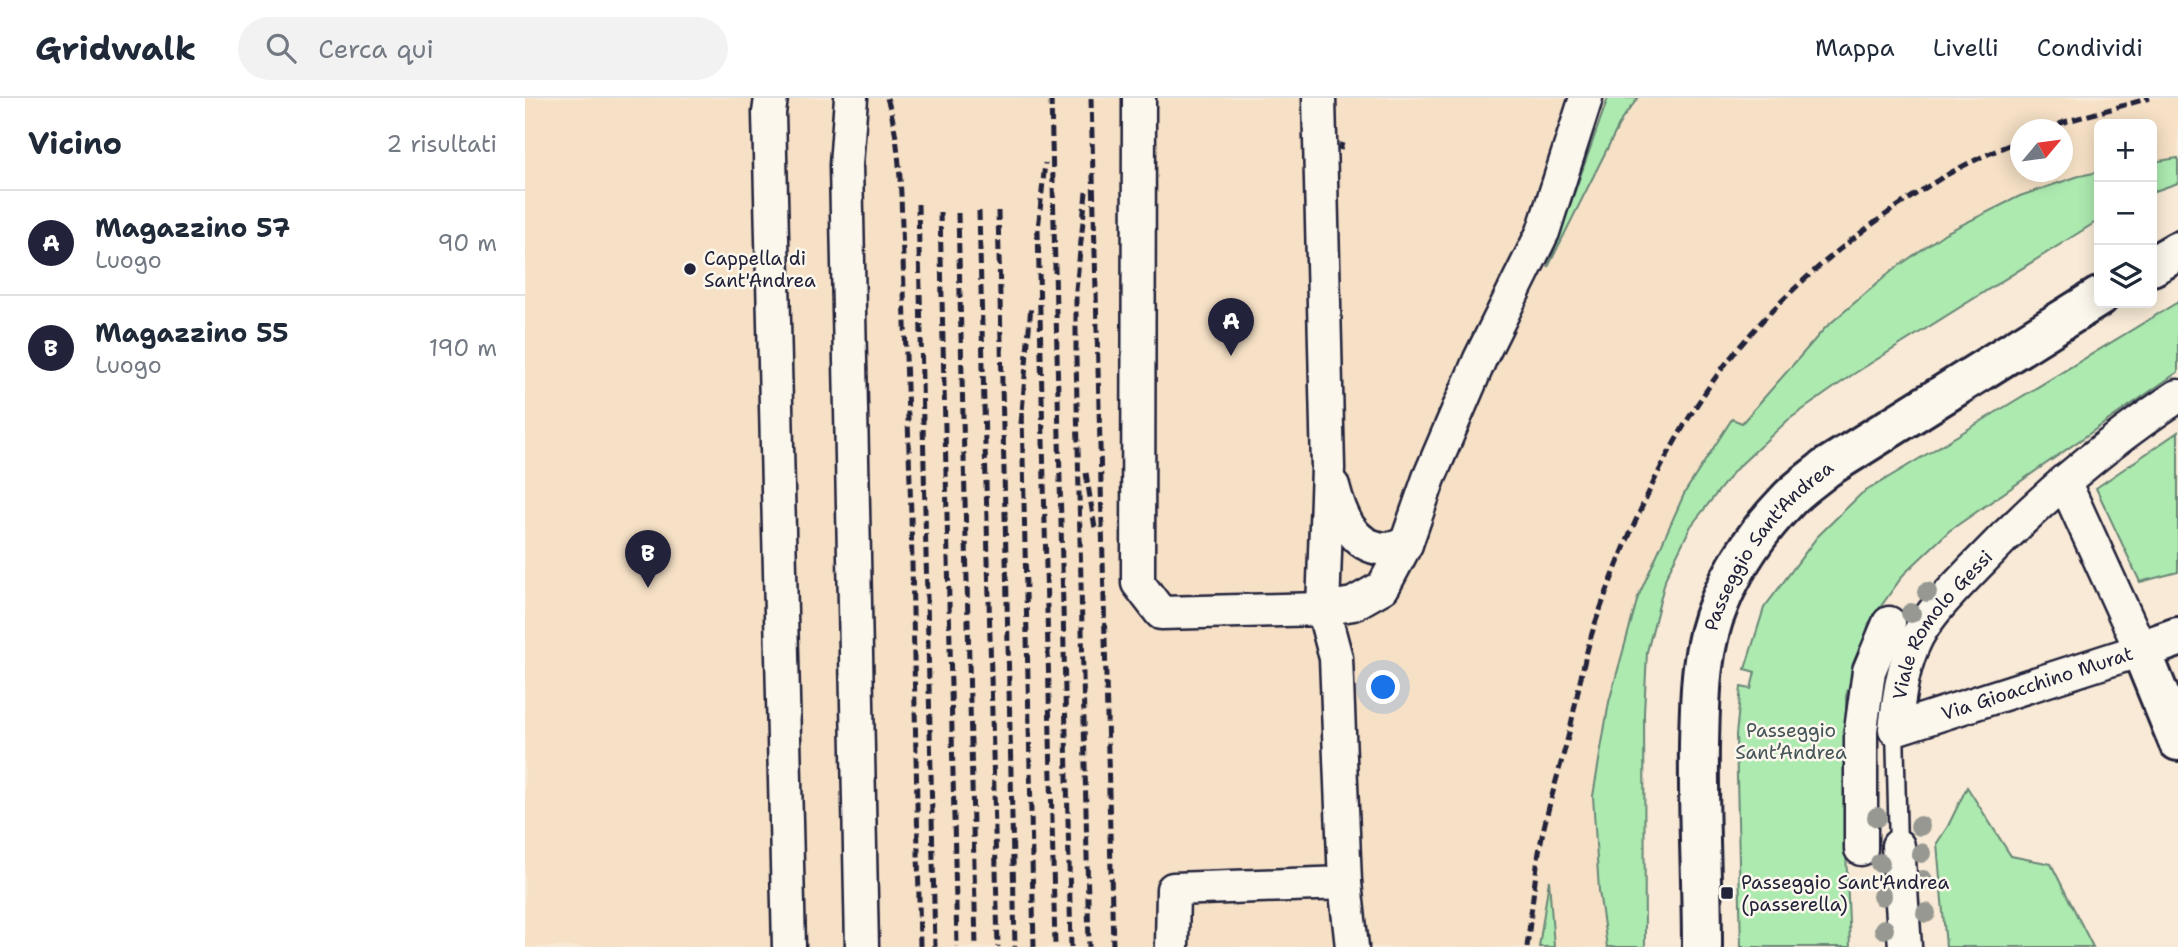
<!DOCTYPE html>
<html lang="it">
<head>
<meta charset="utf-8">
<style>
	body { margin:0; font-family:"Shantell Sans",sans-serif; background:#f2f2f3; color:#1f2937 }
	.controls { position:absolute; right:21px; top:21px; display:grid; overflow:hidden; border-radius:10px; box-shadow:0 4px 18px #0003 }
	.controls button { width:63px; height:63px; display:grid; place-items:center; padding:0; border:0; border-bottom:2px solid #e0e1e3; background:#fff; color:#1f2937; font:35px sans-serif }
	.compass { position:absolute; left:1485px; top:21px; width:63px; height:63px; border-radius:50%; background:#fff; box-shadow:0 4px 18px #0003; rotate:61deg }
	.you { position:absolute; left:859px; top:590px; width:24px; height:24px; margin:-18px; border:5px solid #fff; border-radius:50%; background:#1a73e8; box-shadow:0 0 0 10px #1a73e833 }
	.badge { display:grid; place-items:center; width:46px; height:46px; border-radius:50%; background:#22223b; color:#fff; font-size:23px; font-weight:700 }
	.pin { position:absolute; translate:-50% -58px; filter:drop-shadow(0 2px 4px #0008) }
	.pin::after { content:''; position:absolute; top:37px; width:24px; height:21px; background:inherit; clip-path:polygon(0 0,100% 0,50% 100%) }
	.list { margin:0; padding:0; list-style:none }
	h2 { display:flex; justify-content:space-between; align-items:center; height:91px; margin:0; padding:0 28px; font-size:30px }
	h2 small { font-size:23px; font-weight:400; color:#747a83 }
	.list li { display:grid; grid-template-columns:46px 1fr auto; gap:21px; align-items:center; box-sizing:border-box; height:105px; padding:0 28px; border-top:2px solid #e0e1e3 }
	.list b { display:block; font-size:26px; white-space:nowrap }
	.list p { margin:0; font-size:23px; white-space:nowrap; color:#747a83 }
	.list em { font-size:23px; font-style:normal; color:#747a83 }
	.icon { flex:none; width:38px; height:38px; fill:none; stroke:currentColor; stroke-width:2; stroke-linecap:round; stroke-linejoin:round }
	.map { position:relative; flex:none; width:1653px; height:849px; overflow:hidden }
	header { display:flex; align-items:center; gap:42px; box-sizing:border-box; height:98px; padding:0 35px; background:#fff; border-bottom:2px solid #e0e1e3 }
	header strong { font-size:33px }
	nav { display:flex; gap:38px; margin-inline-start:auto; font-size:24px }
	.search { width:490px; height:63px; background:#f2f2f3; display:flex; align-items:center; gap:18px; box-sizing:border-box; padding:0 24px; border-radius:38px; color:#747a83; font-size:26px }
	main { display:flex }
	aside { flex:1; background:#fff }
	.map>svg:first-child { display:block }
	.built { fill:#f6e1c6; fill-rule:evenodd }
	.green { fill:#adeab0; stroke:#688676; stroke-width:2 }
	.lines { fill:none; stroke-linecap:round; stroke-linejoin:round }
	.lane-casing { stroke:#22223b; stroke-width:21 }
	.street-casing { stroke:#22223b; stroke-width:37 }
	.secondary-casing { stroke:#22223b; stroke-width:44 }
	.primary-casing { stroke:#22223b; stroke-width:44 }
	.lane { stroke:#fbf7ec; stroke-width:16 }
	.street { stroke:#fbf7ec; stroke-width:32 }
	.secondary { stroke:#fbf7ec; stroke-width:38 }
	.primary { stroke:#fbf7ec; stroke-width:38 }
	.rail { stroke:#22223b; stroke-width:5; stroke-dasharray:10 5; stroke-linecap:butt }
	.tree { fill:#969891 }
	.poi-dot { fill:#22223b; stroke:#fbf7ec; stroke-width:2.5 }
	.labels { text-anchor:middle; stroke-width:5; stroke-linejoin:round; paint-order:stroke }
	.poi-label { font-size:19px; fill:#22223b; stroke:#fbf7ec; text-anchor:start }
	.street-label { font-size:19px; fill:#22223b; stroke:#fbf7ec }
	.park-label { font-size:19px; fill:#455458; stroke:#fbf7ec }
</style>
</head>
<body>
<header>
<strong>Gridwalk</strong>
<div class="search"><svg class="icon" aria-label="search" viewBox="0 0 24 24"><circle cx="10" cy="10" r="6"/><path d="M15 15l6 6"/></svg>Cerca qui</div>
<nav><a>Mappa</a><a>Livelli</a><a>Condividi</a></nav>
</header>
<main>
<aside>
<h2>Vicino<small>2 risultati</small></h2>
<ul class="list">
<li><span class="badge">A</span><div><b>Magazzino 57</b><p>Luogo</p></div><em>90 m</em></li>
<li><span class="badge">B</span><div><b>Magazzino 55</b><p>Luogo</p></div><em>190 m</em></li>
</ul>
</aside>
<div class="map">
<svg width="1653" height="849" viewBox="0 0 1653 849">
	<rect width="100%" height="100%" fill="#f8ead6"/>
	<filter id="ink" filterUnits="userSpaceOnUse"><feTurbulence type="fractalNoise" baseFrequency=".0143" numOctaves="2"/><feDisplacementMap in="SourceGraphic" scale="14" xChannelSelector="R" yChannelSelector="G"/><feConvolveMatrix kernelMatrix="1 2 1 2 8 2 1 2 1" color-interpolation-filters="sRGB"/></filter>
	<g filter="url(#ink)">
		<path class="built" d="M0,0H1653V85L1627,94V26H1574V122L1327,277L1263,322L1210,372L1166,428L1141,479L1122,554L1119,615L1120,849H0ZM1496,32H1538V74H1496Z"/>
		<path class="green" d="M1083,0H1113L1097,21L1023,169Z
			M1653,60V85L1627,94V64Z
			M1574,74V122L1327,277L1263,322L1210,372L1166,428L1141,479L1122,554L1119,615L1120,849H1082L1074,793L1068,698L1084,604L1113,499L1160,394L1207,321L1217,325L1300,230L1368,172L1420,135L1495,98L1554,78Z
			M1653,204V274L1424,433L1379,476L1344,525L1321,598V752L1325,849H1216L1211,637L1216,589L1226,591L1230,574L1220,571L1239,510L1292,439L1336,396Z
			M1653,334V474L1615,484L1571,390Z
			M1442,689L1486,758L1526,766L1568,849H1421L1412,745L1423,728Z
			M1024,782L1029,849H1014Z"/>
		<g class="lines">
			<g class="lane-casing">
				<path id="lane" d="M1370,631L1373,748"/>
			</g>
			<g class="street-casing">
				<g id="street">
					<path d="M246,0L244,15L264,849"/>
					<path d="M326,0L321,67L337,849"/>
					<path d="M614,0L613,485L636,515L798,511L811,560L820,785L827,849"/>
					<path d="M794,0L803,370L798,511L828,506L858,489L881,446L904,380L955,261L1018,134L1061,0"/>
					<path id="s1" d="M1539,383L1616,552L1370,631C1374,599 1377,568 1392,539C1406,513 1430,490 1450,469C1512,404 1578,347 1653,298"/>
					<path d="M808,388C815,415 826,449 860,451C866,451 875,448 881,446"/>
					<path d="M1373,748L1380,849"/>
					<path d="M1336,751V632L1344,573L1364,525"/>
					<path d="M647,849L648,791L820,785"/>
				</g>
			</g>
			<g class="secondary-casing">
				<path id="secondary" d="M1653,539L1616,552L1653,643"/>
			</g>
			<g class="primary-casing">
				<g id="primary">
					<path d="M1627,168L1653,153"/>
					<path id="s2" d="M1177,849C1177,782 1173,714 1174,647C1175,600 1175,550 1194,506C1209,469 1233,433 1261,404C1272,391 1288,381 1301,370L1574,199"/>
				</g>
			</g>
			<use href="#lane" class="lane"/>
			<use href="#street" class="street"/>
			<use href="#secondary" class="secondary"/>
			<use href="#primary" class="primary"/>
			<path class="rail" d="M362,0C372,31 374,63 376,96L386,417L395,849
				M526,0L546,849
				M566,0L588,849
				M1520,32L1539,24L1625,0
				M815,52L817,45
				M561,94L551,192V259L564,849
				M393,106L410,849
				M454,113L473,849
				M473,113L490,849
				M415,114L432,849
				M433,115L451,849
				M513,131L530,849
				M512,141L520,65
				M497,315L509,849
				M496,326L506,207
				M561,375L570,430
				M1002,849C1006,818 1009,786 1014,754C1021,713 1035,672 1045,631C1053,595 1059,558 1071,523C1102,437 1139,350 1193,276C1250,199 1329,134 1410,84C1437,67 1467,54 1496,42"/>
		</g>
		<g class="tree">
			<circle cx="1402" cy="494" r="10"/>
			<circle cx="1386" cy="515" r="10"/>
			<circle cx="1352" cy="719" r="10"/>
			<circle cx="1395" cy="728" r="10"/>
			<circle cx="1396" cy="755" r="10"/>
			<circle cx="1355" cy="765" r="10"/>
			<circle cx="1398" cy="782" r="10"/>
			<circle cx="1357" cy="798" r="10"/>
			<circle cx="1401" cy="815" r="10"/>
			<circle cx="1359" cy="831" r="10"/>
		</g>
	</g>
	<g class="poi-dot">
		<circle cx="165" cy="171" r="7"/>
		<rect x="1195" y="788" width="14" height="14" rx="3.5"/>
	</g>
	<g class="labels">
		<g class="poi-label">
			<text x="179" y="167">Cappella di<tspan x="179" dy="22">Sant'Andrea</tspan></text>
			<text x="1216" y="791">Passeggio Sant'Andrea<tspan x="1216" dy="22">(passerella)</tspan></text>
		</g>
		<g class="street-label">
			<text dy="7" stroke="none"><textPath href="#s2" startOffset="422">Passeggio Sant'Andrea</textPath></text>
			<text dy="7" stroke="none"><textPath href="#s1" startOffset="562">Viale Romolo Gessi</textPath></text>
			<text transform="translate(1512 585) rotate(-18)" y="7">Via Gioacchino Murat</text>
		</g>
		<g class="park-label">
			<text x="1266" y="639">Passeggio<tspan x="1266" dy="22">Sant’Andrea</tspan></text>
		</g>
	</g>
</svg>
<div class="controls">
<button>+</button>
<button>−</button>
<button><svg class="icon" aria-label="layers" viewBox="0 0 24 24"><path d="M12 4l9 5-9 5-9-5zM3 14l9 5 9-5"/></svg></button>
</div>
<svg class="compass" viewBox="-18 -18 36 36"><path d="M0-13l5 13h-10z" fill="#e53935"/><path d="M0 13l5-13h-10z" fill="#747a83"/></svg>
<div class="you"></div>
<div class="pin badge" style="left:706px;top:258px">A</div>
<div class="pin badge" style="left:123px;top:490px">B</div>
</div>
</main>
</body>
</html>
